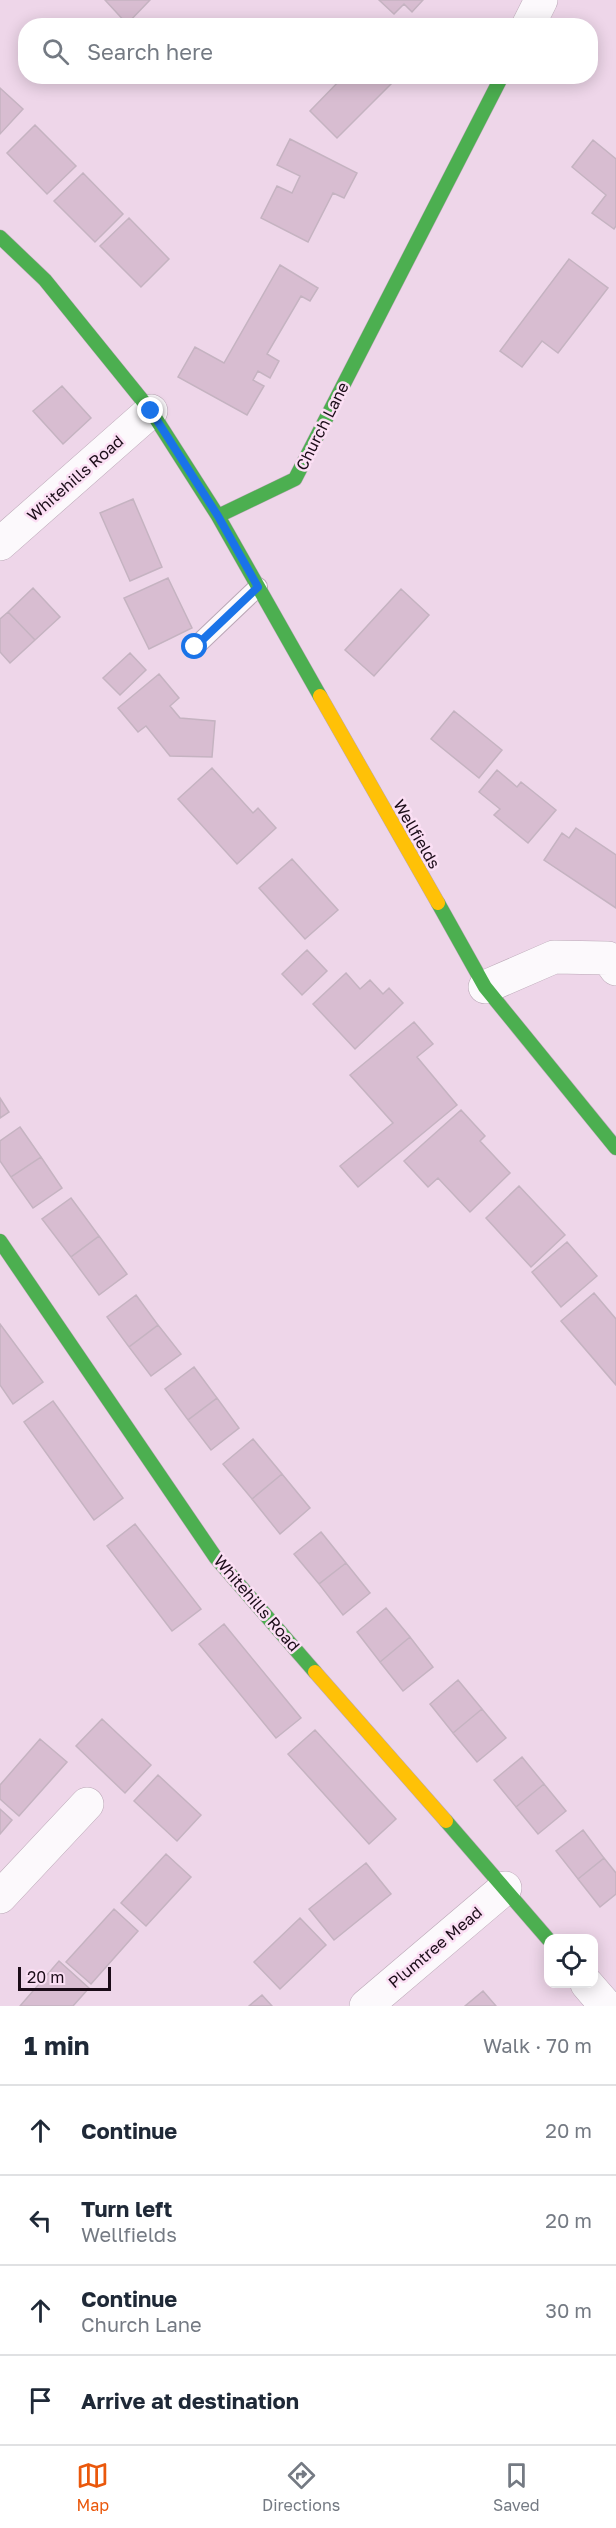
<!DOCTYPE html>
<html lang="en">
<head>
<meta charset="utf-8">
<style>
	body { margin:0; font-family:"Golos Text",sans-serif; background:#f2f2f3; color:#1f2937 }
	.controls { position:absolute; right:18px; bottom:18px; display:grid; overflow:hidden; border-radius:12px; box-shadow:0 3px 15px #0003 }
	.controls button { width:54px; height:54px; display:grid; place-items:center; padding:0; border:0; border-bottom:2px solid #e0e1e3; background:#fff; color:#1f2937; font:30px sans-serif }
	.scale { position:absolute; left:18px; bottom:15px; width:93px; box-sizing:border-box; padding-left:6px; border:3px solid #1b0c18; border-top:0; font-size:16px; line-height:21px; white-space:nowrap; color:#1b0c18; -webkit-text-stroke:4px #fbdff4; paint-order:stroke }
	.stop { position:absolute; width:18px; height:18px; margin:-14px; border:4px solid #1a73e8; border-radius:50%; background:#fff }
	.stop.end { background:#1a73e8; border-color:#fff; box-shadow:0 2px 6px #0008 }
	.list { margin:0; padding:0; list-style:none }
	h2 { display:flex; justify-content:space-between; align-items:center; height:78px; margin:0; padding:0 24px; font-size:26px }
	h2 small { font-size:20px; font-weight:400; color:#747a83 }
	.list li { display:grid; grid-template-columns:39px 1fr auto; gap:18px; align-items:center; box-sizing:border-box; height:90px; padding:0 24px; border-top:2px solid #e0e1e3 }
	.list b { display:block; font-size:22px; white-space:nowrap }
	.list p { margin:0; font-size:20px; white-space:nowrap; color:#747a83 }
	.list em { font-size:20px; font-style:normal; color:#747a83 }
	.icon { flex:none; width:33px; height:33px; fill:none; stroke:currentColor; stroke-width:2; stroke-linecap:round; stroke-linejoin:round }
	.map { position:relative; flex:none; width:616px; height:2006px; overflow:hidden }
	.search { position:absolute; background:#fff; box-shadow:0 3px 15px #0003; left:18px; right:18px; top:18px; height:66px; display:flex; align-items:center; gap:15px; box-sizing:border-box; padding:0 21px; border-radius:24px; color:#747a83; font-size:22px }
	.sheet { height:438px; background:#fff }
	nav { display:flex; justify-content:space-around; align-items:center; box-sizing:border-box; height:84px; border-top:2px solid #e0e1e3; background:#fff; font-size:16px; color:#747a83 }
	nav a { display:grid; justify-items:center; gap:3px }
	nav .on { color:#ea580c }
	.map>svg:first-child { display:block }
	.building { fill:#d8bdd1; stroke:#c5b3c1; stroke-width:1.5 }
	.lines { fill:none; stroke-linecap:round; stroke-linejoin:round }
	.lane-casing { stroke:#baa7b6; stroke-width:20 }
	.street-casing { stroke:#baa7b6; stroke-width:34 }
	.fast-casing { stroke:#baa7b6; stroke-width:15 }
	.slow-casing { stroke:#baa7b6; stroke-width:15 }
	.lane { stroke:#fcf9fc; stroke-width:18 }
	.street { stroke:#fcf9fc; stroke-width:33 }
	.fast { stroke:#4caf50; stroke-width:14 }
	.slow { stroke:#ffc107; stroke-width:14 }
	.route { stroke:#1a73e8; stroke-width:8 }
	.labels { text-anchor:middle; stroke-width:5; stroke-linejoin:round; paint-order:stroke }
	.street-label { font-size:16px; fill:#1b0c18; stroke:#fbdff4 }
</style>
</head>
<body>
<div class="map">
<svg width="616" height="2006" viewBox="0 0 616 2006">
	<rect width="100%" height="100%" fill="#eed6e9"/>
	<path class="building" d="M105,0H150L127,24Z
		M379,0H423L412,12L404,4L394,14Z
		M344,76H399L337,138L310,111Z
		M0,88L23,109L0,134Z
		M35,125L76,166L47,194L7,153Z
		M290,139L357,173L344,198L333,193L308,242L261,218L277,186L292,193L300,176L277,165Z
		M593,140L616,159V226L614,229L592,213L606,195L572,167Z
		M83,173L123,214L95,242L54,201Z
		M129,218L169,259L141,287L100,246Z
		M569,259L608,288L558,353L542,341L522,367L500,351Z
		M280,265L318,288L310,301L301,296L267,354L279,361L270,378L258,371L253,380L264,386L247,415L178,377L195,347L224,363Z
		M62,386L91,418L63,444L33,411Z
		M133,499L162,567L130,581L100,513Z
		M168,578L192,628L149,649L124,598Z
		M33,588L60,617L35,640L8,612Z
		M401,589L429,615L374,676L345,650Z
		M8,612L35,640L10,663L0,652V619Z
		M130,653L146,670L120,695L103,678Z
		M159,674L179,698L170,706L180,718L215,721L212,757L170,756L146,726L138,732L118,708Z
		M454,711L502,750L479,778L431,739Z
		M212,768L253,813L258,808L276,828L237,864L178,799Z
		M497,770L517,787L521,782L556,810L528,843L494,815L500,809L479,792Z
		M576,828L616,855V908L544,860L562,833L569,838Z
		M292,859L338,910L305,939L259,888Z
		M307,950L327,971L302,995L282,974Z
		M346,973L360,989L370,980L383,994L389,988L403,1003L355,1049L313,1004Z
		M414,1022L433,1044L417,1057L457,1105L358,1187L340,1166L393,1123L350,1075Z
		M0,1098L9,1112L0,1118Z
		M461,1110L485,1136L480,1141L510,1173L470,1212L438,1178L428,1187L404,1161Z
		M20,1127L41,1157L11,1177L0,1161V1141Z
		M41,1157L62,1188L33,1208L11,1177Z
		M519,1186L565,1235L531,1267L486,1218Z
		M71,1198L99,1236L71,1257L42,1219Z
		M99,1236L127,1274L99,1295L71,1257Z
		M567,1242L597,1276L561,1307L532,1272Z
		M594,1293L616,1319V1385L561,1321Z
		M136,1295L158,1325L129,1347L107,1317Z
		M0,1324L43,1382L13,1404L0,1385Z
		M158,1325L181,1354L151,1376L129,1347Z
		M194,1367L217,1398L188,1420L165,1389Z
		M217,1398L239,1428L211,1450L188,1420Z
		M53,1401L123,1498L94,1520L24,1422Z
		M253,1439L282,1474L252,1499L223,1464Z
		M282,1474L310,1508L280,1534L252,1499Z
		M135,1524L201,1609L172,1631L107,1546Z
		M321,1532L346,1563L319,1584L294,1554Z
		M346,1563L370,1593L343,1615L319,1584Z
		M386,1608L410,1637L380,1662L357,1632Z
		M224,1624L301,1718L276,1738L199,1644Z
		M410,1637L433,1667L403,1691L380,1662Z
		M458,1680L482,1709L453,1733L430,1704Z
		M482,1709L506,1738L477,1762L453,1733Z
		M102,1719L151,1765L125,1793L76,1746Z
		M315,1730L396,1819L369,1844L288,1754Z
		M40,1739L67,1762L19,1816L0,1799V1785Z
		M522,1757L544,1784L516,1807L494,1780Z
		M158,1775L201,1815L177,1841L134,1801Z
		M544,1784L566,1811L538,1834L516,1807Z
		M0,1809L12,1820L0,1834Z
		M583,1830L604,1858L578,1879L556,1851Z
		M166,1854L191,1877L146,1926L121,1903Z
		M604,1858L616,1873V1894L600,1907L578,1879Z
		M366,1863L391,1894L334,1940L309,1909Z
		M114,1909L138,1931L91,1984L66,1962Z
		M300,1918L326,1945L280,1989L254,1962Z
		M59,1961L89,1988L73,2006H20Z
		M483,1991L496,2006H465Z
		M262,1995L272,2006H249Z"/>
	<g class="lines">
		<g class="lane-casing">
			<path id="lane" d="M195,647L258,587"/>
		</g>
		<g class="street-casing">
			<path id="street" d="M528,26L541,0
				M0,544L151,411
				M485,987L554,957L608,958L616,969
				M0,1897L87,1804
				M587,1984L606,2006
				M366,2006L505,1888"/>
		</g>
		<g class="fast-casing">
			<path id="fast" d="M0,237L45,280L151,411L218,516L320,696
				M218,516L295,479L502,76
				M438,903L485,987L616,1148
				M0,1241L216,1558L315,1672
				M446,1821L548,1939"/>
		</g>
		<g class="slow-casing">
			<path id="slow" d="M320,696L438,903
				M315,1672L446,1821"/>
		</g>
		<use href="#lane" class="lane"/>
		<use href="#street" class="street"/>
		<use href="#fast" class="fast"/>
		<use href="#slow" class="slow"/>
	</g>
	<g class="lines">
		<path class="route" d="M151,411L218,516L258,587L195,647"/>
	</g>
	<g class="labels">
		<g class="street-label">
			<text transform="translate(322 426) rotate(-63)" y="6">Church Lane</text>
			<text transform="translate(75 478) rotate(-41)" y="6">Whitehills Road</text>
			<text transform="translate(417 834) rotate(60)" y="6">Wellfields</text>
			<text transform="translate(257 1603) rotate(49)" y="6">Whitehills Road</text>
			<text transform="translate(435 1947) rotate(-40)" y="6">Plumtree Mead</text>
		</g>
	</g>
</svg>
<div class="controls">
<button><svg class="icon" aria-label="locate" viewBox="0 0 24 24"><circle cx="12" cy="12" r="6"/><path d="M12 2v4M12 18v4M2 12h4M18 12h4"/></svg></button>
</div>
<div class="scale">20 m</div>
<div class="stop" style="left:195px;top:647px"></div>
<div class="stop end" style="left:151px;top:411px"></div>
<div class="search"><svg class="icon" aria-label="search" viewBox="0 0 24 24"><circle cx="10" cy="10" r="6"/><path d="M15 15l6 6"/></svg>Search here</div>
</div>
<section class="sheet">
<h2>1 min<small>Walk · 70 m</small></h2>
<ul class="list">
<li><svg class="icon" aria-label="ahead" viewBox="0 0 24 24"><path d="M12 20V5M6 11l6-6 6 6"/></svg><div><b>Continue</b></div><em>20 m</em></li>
<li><svg class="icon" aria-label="left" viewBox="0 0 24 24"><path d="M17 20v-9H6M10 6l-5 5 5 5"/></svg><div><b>Turn left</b><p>Wellfields</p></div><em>20 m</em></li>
<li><svg class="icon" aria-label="ahead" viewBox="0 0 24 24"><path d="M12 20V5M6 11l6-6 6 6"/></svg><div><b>Continue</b><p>Church Lane</p></div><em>30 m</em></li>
<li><svg class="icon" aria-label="arrive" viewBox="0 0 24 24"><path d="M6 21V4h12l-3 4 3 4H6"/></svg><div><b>Arrive at destination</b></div></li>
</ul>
</section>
<nav>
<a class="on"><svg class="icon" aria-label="map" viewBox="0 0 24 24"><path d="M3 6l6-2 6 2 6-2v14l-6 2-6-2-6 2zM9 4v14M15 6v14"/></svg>Map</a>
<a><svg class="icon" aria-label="directions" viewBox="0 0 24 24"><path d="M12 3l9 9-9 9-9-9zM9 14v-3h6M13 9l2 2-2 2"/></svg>Directions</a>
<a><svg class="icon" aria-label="saved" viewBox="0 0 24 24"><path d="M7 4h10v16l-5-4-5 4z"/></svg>Saved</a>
</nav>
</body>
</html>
